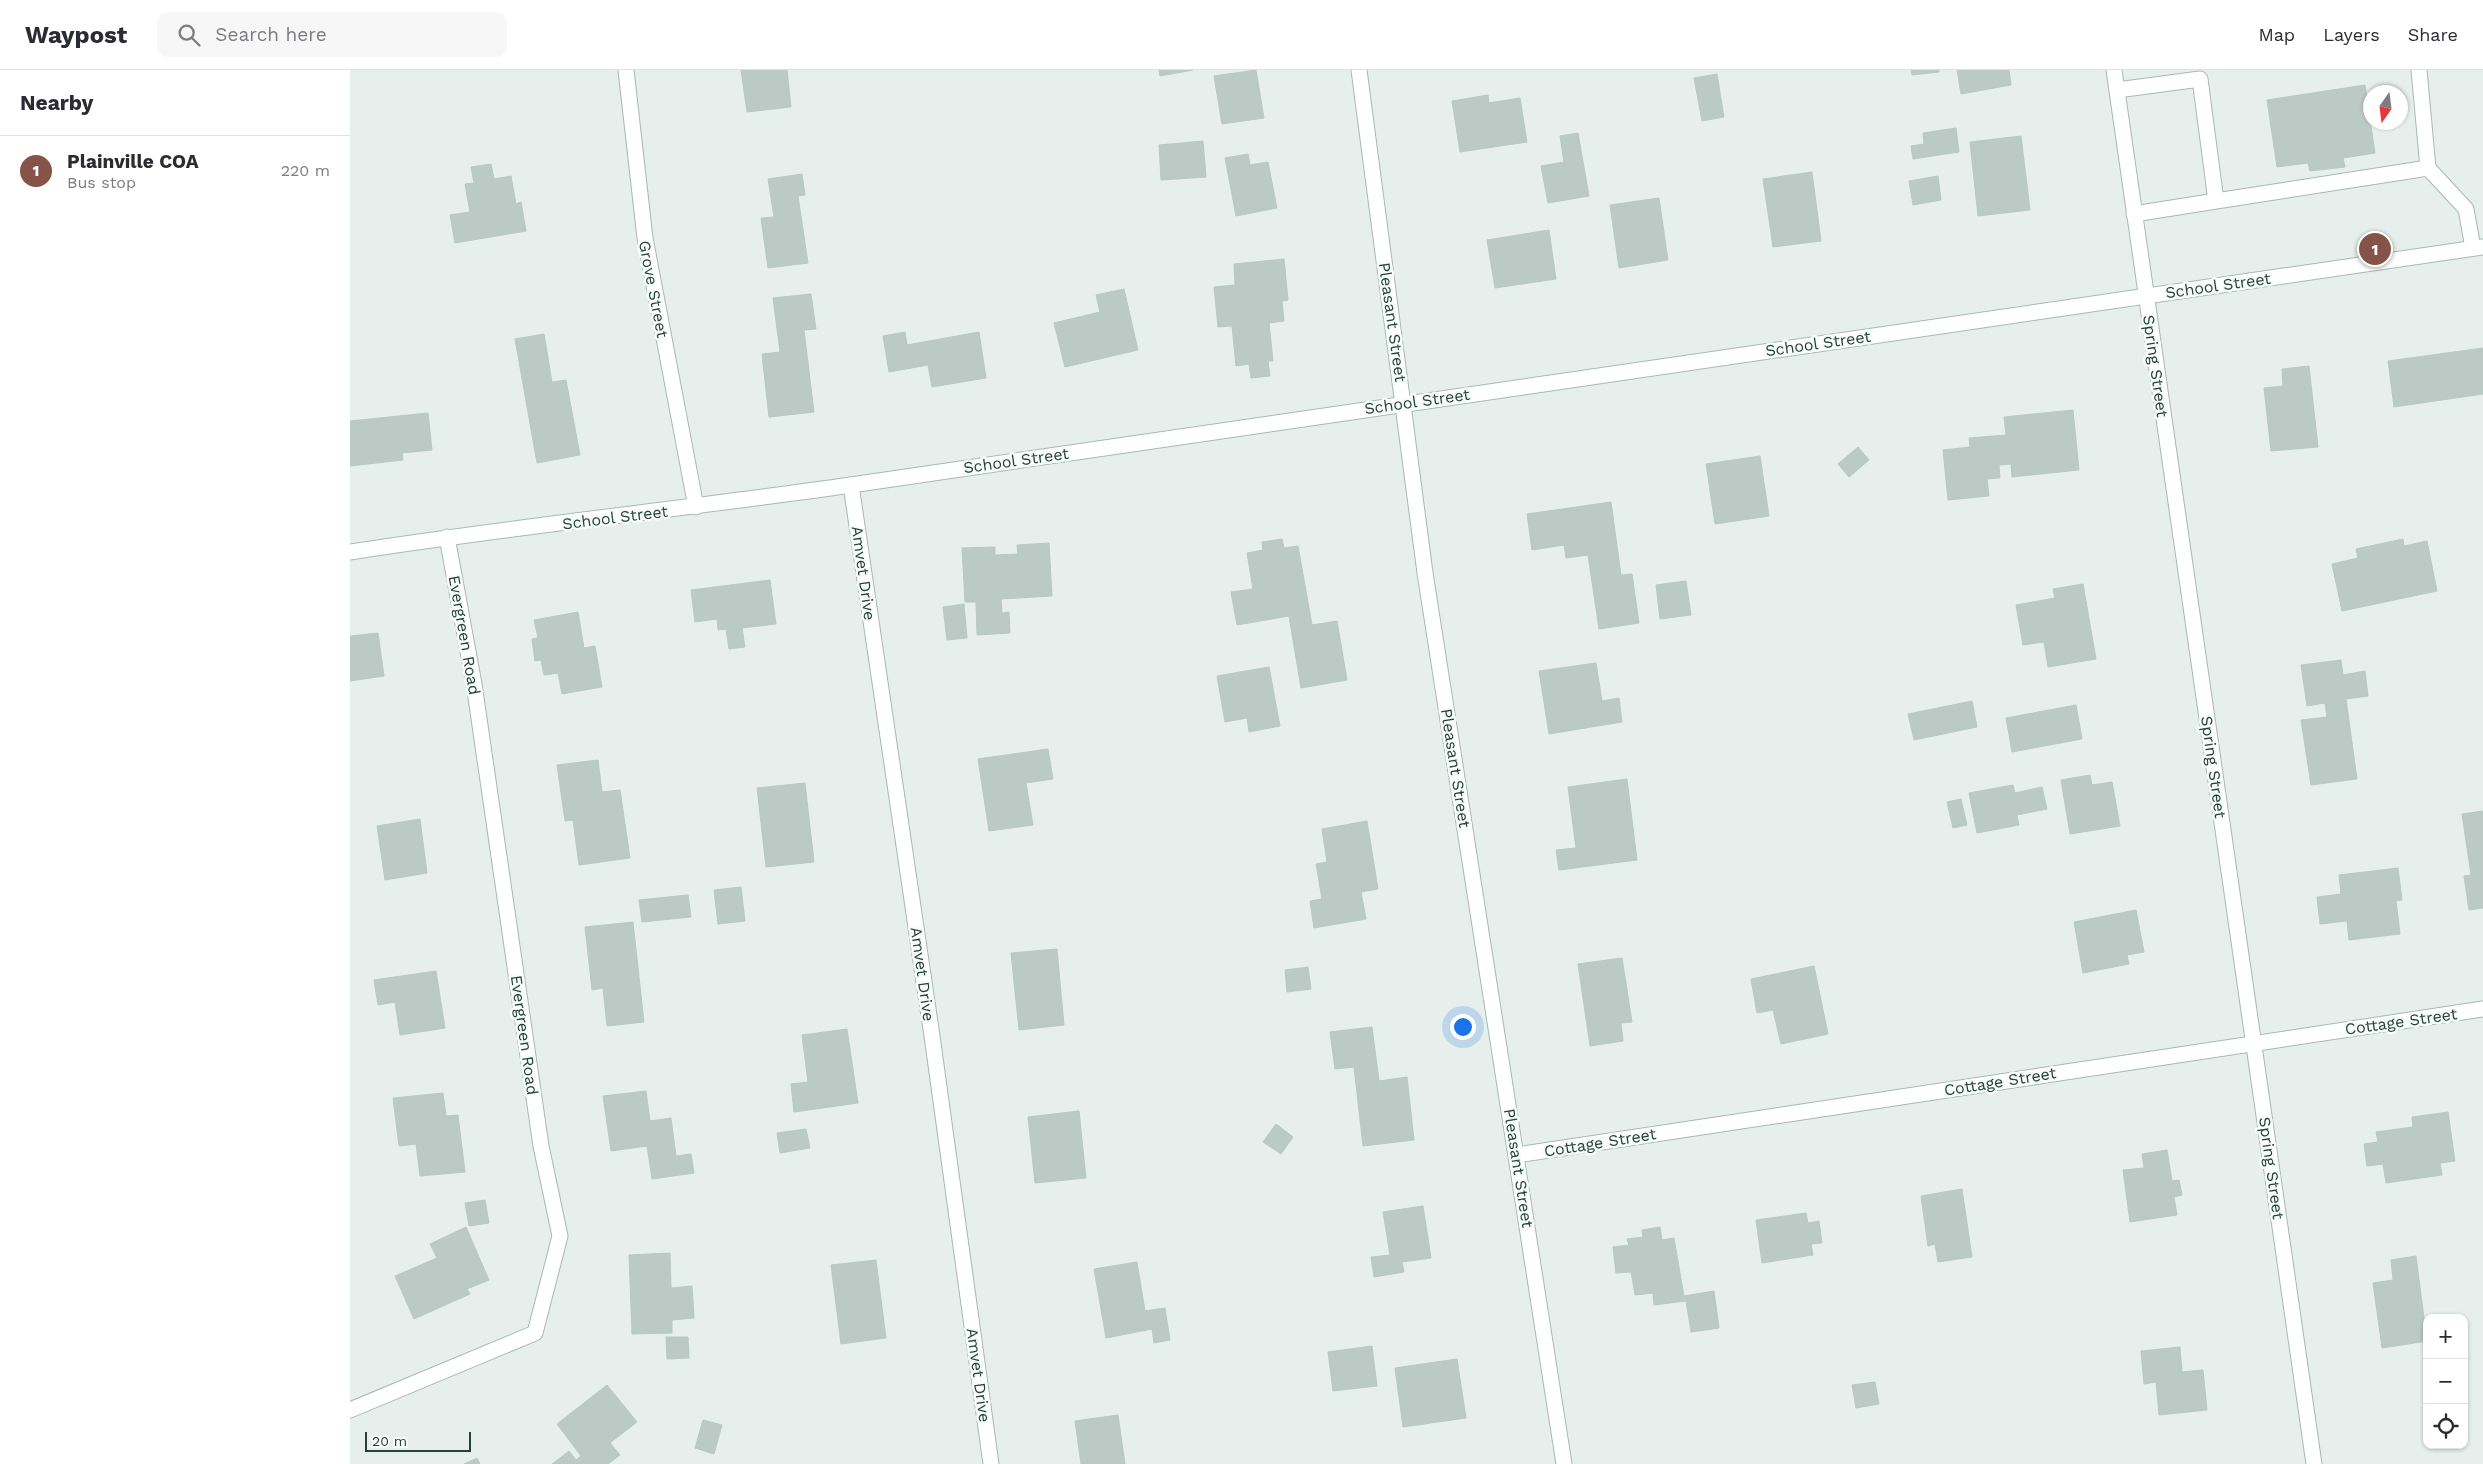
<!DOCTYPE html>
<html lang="en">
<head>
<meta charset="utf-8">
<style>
	body { margin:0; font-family:"Work Sans",sans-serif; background:#f7f7f7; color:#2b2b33 }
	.controls { position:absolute; right:15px; bottom:15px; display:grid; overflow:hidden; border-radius:10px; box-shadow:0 1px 4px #0004 }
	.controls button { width:45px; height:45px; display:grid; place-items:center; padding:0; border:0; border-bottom:1px solid #e1e1e2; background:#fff; color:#2b2b33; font:25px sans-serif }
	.compass { position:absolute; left:2013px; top:15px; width:45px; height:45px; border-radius:50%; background:#fff; box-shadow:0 1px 4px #0004; rotate:194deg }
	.scale { position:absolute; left:15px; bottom:12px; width:106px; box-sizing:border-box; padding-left:5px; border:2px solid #24423a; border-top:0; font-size:14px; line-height:18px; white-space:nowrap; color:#24423a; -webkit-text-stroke:4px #f7fbf9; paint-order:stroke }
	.you { position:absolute; left:1112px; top:956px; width:18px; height:18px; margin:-12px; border:4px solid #fff; border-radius:50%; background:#1a73e8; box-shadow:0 0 0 8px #1a73e833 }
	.badge { display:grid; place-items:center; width:32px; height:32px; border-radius:50%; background:#855347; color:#fff; font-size:16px; font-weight:700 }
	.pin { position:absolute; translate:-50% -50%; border:2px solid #fff; box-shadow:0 1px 5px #0006 }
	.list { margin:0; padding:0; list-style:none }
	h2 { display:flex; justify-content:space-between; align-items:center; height:65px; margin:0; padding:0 20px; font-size:21px }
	h2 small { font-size:16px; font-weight:400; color:#7c7c81 }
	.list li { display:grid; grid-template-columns:32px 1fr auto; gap:15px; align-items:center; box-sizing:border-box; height:70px; padding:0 20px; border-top:1px solid #e1e1e2 }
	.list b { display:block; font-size:19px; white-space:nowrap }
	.list p { margin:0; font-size:16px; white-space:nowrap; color:#7c7c81 }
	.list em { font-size:16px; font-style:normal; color:#7c7c81 }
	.icon { flex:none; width:28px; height:28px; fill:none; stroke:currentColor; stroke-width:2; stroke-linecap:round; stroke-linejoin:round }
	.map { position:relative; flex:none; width:2133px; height:1394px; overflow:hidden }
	header { display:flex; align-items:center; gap:30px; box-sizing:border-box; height:70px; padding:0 25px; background:#fff; border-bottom:1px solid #e1e1e2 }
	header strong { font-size:24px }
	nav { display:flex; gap:28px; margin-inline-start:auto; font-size:18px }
	.search { width:350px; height:45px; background:#f7f7f7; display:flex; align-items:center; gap:12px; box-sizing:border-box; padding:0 18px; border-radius:10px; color:#7c7c81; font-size:19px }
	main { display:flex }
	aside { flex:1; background:#fff }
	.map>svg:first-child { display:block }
	.building { fill:#bbcac4; stroke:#b8c9c2 }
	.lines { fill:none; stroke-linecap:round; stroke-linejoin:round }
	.lane-casing { stroke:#a8b8b2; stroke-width:17 }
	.street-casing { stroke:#a8b8b2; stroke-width:17 }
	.secondary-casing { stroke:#a4bbb3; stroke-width:17 }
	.lane { stroke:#fff; stroke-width:15 }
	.street { stroke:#fff; stroke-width:15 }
	.secondary { stroke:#fff; stroke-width:15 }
	.labels { text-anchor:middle; stroke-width:5; stroke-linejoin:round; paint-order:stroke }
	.street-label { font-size:16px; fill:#24423a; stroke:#f7fbf9 }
</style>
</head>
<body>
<header>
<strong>Waypost</strong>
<div class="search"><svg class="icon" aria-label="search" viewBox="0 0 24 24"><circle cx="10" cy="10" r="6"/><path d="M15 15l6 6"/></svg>Search here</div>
<nav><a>Map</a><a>Layers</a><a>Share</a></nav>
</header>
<main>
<aside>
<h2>Nearby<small></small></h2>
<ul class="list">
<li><span class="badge">1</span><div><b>Plainville COA</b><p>Bus stop</p></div><em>220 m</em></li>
</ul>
</aside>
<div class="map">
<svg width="2133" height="1394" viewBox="0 0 2133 1394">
	<rect width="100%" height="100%" fill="#e6efeb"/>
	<path class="building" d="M391,0H437L441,37L397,42Z
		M809,0H843L810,6Z
		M906,0L914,48L872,54L864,6Z
		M1561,0H1589V2L1562,5Z
		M1607,0H1659L1661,15L1611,24Z
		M1367,4L1374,47L1352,51L1344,8Z
		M2015,15L2025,83L1993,88L1995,97L1960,101L1958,93L1927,97L1917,30Z
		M1138,25L1139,33L1170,28L1177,72L1110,82L1102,31Z
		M1606,58L1609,82L1563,89L1561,76L1574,74L1573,63Z
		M1228,63L1239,126L1198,133L1191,96L1214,92L1210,66Z
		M1671,66L1680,140L1628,146L1620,72Z
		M853,71L856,107L811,110L809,75Z
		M898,84L900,95L918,92L927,138L886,146L875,88Z
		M141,94L144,109L161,106L166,134L171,132L176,161L105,173L100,145L120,142L115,114L124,113L121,97Z
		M1462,102L1471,171L1423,177L1413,109Z
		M452,104L455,125L448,126L458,193L418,198L411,148L424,147L418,109Z
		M1588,106L1591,130L1563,135L1559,111Z
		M1309,128L1318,190L1269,198L1260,135Z
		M1199,160L1206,209L1145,218L1137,170Z
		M934,189L938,230L932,231L934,251L919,253L923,291H918L920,306L901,308L899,294L886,296L882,256L868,257L864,217L885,215L884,194Z
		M774,219L788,280L715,297L704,253L750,242L746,225Z
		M461,224L466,259L454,260L464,342L419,347L412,284L430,282L423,228Z
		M555,262L557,275L629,262L636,308L582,317L578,295L539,302L533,266Z
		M194,264L202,312L216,310L230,385L187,393L165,269Z
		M2133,278V324L2044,337L2038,291Z
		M1959,296L1968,377L1921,381L1914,318L1933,316L1932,299Z
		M1723,340L1729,400L1662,407L1661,394L1649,395L1650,408L1637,409L1639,426L1598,430L1593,380L1620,377L1619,368L1656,365L1654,347Z
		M78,343L82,380L52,383L53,390L0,396V351Z
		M1508,377L1519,390L1499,407L1488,394Z
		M1410,386L1419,446L1365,454L1356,394Z
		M1261,432L1271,505L1282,504L1289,553L1249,559L1238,485L1216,488L1214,475L1182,480L1177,444Z
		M932,469L934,478L948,476L962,555L987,551L997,610L951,618L939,546L887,555L881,522L903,519L897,483L913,480L912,472Z
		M2053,469L2054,476L2077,471L2087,521L1992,541L1982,494L2008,488L2006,479Z
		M699,473L702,526L651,529L652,543L659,542L660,563L627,565L626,532H615L612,478L645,477V485L668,484L667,475Z
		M420,510L426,554L392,558L395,577L379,579L376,559L368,560L367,549L345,552L341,520Z
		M1336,511L1341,545L1310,549L1306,515Z
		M1733,514L1746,589L1698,597L1694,572L1673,575L1666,535L1705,528L1703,519Z
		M614,534L617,568L597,570L593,537Z
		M228,542L234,578L245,576L252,617L212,624L208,603L194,605L191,590L185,591L182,569L188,568L184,550Z
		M28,563L34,606L0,611V566Z
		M1991,590L1993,605L2015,601L2018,626L1996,629L2007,709L1961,715L1951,650L1977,647L1975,633L1957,636L1951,595Z
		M1246,593L1252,631L1269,628L1272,652L1199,664L1189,601Z
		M919,597L930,656L899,662L897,648L875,652L867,606Z
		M1622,631L1627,657L1564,670L1558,644Z
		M1726,635L1732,669L1662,682L1656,648Z
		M698,679L703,709L676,713L683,755L639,761L628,689Z
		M248,690L252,722L270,720L280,788L229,795L223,750L215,751L207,695Z
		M1740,705L1742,715L1762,712L1770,756L1720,764L1711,710Z
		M1277,709L1287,790L1209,800L1206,780L1226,778L1218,717Z
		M455,713L464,792L416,797L407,718Z
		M1663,715L1665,723L1692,717L1697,739L1667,745L1669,755L1627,763L1619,723Z
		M1611,729L1617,755L1603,758L1597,732Z
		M2133,741V838L2119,840L2114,806L2121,805L2112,744Z
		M70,749L77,803L35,810L27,756Z
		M1017,751L1028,819L1011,822L1016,849L964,858L960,831L972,829L966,794L977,792L972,759Z
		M2048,798L2052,830L2046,831L2050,864L1999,870L1997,851L1970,854L1967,827L1991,824L1989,805Z
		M391,817L395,851L368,854L364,820Z
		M338,825L341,847L292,852L289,830Z
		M1786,840L1794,882L1777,885L1779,894L1733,903L1724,852Z
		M283,852L294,952L257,956L253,918L242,920L235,857Z
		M707,879L714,955L669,960L661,883Z
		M1272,888L1282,952L1271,953L1273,971L1240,976L1228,894Z
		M1464,896L1478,964L1431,974L1423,940L1407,943L1401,909Z
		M958,897L961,919L937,922L935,900Z
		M86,901L95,958L50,965L45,932L28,935L24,910Z
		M1022,957L1029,1011L1057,1007L1064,1070L1013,1076L1004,997L985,999L980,962Z
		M497,959L508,1033L444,1042L441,1014L458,1012L452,965Z
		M296,1021L300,1051L321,1048L326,1086L341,1084L344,1103L302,1109L297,1076L261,1081L253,1026Z
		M93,1023L96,1046L108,1045L115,1102L70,1106L66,1074L49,1076L43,1028Z
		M729,1041L736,1108L685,1113L678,1047Z
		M2098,1042L2105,1091L2090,1093L2092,1105L2036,1113L2033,1094L2017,1096L2014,1074L2028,1072L2026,1062L2063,1057L2062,1047Z
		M926,1054L943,1067L931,1084L913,1072Z
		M456,1059L460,1078L430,1083L427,1063Z
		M1817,1080L1822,1111L1829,1110L1832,1125L1824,1127L1827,1145L1780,1152L1773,1100L1794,1098L1792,1084Z
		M1612,1119L1622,1187L1588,1192L1585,1174L1578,1176L1571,1126Z
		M135,1130L139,1153L119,1156L115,1133Z
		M1073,1136L1081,1188L1052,1192L1054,1202L1024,1207L1021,1187L1040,1185L1033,1142Z
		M1456,1143L1458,1153L1469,1151L1472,1173L1461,1174L1463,1185L1412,1193L1406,1150Z
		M116,1157L139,1210L117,1219L120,1224L64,1249L45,1206L87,1188L80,1174Z
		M1310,1157L1312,1170L1324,1168L1334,1226L1364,1221L1369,1258L1341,1262L1336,1231L1304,1235L1303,1223L1285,1225L1281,1202L1266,1203L1263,1177L1279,1175L1277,1169L1293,1167L1292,1160Z
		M320,1183L321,1218L342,1216L344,1248L322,1250V1263L282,1264L279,1185Z
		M2066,1186L2077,1271L2032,1278L2023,1213L2043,1210L2041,1190Z
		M526,1190L536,1268L491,1274L481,1195Z
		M787,1192L795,1241L815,1238L820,1270L804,1273L802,1259L756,1268L744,1199Z
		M316,1267H338L339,1288L317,1289Z
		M1022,1276L1027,1316L983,1321L978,1282Z
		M1830,1277L1832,1302L1853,1300L1857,1340L1809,1345L1806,1312L1794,1314L1791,1281Z
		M1107,1289L1116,1348L1053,1357L1045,1298Z
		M1525,1312L1529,1334L1506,1338L1502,1315Z
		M257,1315L287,1352L260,1373L270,1385L258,1394H202L219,1381L226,1390L231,1386L207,1354Z
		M768,1345L775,1394H731L725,1351Z
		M353,1350L372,1355L364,1384L345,1378Z
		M127,1388L130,1394H114Z"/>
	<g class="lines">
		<g class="lane-casing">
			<path id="lane" d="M2069,0L2078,98L2116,139L2123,178
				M1767,20L1850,9L1866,131L1784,144
				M1866,131L2078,98"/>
		</g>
		<g class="street-casing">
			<path id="street" d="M276,0L295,168L346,437
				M1009,0L1075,503L1214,1394
				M1764,0L1964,1394
				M501,415L582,966L641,1394
				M1167,1085L2133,939
				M0,1340L185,1263L210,1166L191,1076L124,614L97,467"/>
		</g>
		<g class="secondary-casing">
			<path id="secondary" d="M0,482C167,456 334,439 501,415L2133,177"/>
		</g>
		<use href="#lane" class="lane"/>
		<use href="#street" class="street"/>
		<use href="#secondary" class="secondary"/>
	</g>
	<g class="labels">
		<g class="street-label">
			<text transform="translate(1868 215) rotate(-8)" y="6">School Street</text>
			<text transform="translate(304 219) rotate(79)" y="6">Grove Street</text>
			<text transform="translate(1043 252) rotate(82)" y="6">Pleasant Street</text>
			<text transform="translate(1468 273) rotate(-8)" y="6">School Street</text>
			<text transform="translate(1806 296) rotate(82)" y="6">Spring Street</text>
			<text transform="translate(1067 331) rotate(-8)" y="6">School Street</text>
			<text transform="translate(666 390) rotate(-8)" y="6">School Street</text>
			<text transform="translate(265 447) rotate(-7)" y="6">School Street</text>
			<text transform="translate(514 503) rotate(82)" y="6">Amvet Drive</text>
			<text transform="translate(115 565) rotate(80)" y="6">Evergreen Road</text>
			<text transform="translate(1864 697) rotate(82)" y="6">Spring Street</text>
			<text transform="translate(1106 698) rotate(81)" y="6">Pleasant Street</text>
			<text transform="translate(573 904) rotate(82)" y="6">Amvet Drive</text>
			<text transform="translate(2051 951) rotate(-8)" y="6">Cottage Street</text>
			<text transform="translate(175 965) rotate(82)" y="6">Evergreen Road</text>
			<text transform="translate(1650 1011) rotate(-9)" y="6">Cottage Street</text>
			<text transform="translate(1250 1072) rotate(-9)" y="6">Cottage Street</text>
			<text transform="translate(1169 1098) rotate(81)" y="6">Pleasant Street</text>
			<text transform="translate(1922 1098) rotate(82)" y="6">Spring Street</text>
			<text transform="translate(629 1305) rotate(82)" y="6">Amvet Drive</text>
		</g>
	</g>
</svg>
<div class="controls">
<button>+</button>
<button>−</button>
<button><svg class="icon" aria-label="locate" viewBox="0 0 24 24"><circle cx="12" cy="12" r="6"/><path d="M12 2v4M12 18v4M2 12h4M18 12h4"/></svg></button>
</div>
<svg class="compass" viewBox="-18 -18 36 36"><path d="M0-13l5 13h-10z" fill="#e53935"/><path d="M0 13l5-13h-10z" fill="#7c7c81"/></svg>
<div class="scale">20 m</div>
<div class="you"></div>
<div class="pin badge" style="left:2025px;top:179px">1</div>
</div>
</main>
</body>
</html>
